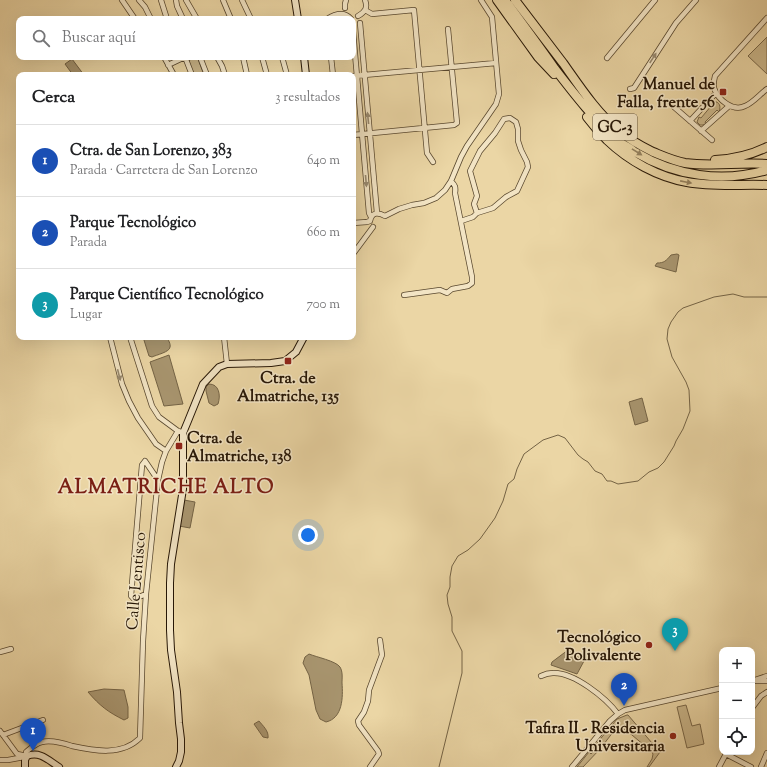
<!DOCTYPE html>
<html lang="es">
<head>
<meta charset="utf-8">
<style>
	body { margin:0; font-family:"Sorts Mill Goudy",serif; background:#f6f6f6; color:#202124 }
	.controls { position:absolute; right:12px; bottom:12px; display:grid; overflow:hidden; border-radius:8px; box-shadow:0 4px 16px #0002 }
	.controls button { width:36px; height:36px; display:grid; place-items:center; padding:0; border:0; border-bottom:1px solid #e0e0e0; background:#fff; color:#202124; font:20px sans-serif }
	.you { position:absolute; left:308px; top:535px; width:14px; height:14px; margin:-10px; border:3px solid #fff; border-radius:50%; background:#1a73e8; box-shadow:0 0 0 6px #1a73e833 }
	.badge { display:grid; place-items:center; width:26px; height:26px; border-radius:50%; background:#0b8043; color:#fff; font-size:13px; font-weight:700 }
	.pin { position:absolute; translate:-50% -33px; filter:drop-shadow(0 1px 2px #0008) }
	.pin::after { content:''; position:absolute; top:21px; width:14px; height:12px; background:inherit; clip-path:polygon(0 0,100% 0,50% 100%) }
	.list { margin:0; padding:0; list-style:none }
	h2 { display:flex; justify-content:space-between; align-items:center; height:52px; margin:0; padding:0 16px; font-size:17px }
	h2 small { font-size:13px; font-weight:400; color:#757577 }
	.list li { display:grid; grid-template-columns:26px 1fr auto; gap:12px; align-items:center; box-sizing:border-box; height:72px; padding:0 16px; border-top:1px solid #e0e0e0 }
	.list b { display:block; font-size:15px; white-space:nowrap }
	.list p { margin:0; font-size:13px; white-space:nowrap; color:#757577 }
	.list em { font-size:13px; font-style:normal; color:#757577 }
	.icon { flex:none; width:22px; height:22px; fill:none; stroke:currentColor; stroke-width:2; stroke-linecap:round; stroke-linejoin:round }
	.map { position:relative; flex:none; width:767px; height:767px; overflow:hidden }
	.search { position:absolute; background:#fff; box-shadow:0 4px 16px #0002; left:16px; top:16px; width:340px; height:44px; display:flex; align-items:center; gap:10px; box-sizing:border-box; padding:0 14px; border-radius:8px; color:#757577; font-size:15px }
	.panel { position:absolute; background:#fff; box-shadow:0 4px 16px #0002; left:16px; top:72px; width:340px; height:268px; border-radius:8px }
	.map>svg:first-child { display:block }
	.green { fill:#cab68a; stroke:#786648 }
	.water { fill:#a8956f; stroke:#746345 }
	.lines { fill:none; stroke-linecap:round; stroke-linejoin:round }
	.stream { stroke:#746345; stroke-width:1 }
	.street-casing { stroke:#58472e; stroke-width:6 }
	.secondary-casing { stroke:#271706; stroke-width:8 }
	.highway-casing { stroke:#271706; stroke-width:10 }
	.street { stroke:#f2e4c4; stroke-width:4.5 }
	.secondary { stroke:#f2e4c4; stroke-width:6 }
	.highway { stroke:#ebd6a5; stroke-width:8 }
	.oneway { fill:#97886e }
	.oneway2 { fill:#93805d }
	.poi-dot { fill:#8f2418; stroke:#f2e4c4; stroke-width:1.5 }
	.labels { text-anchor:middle; stroke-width:3; stroke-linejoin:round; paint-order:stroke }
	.shield { fill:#f2e4c4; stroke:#64543f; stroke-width:1 }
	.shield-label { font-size:15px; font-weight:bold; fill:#271706 }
	.poi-label { font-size:16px; font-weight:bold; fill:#271706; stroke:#f2e4c4; text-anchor:end }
	.street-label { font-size:16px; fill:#271706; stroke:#f2e4c4 }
	.district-label { font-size:20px; font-weight:bold; letter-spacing:1px; fill:#7a1f14; stroke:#f2e4c4 }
</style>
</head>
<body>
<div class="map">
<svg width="767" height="767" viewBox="0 0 767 767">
	<rect width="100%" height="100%" fill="#ebd6a5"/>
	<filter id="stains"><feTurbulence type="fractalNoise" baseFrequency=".005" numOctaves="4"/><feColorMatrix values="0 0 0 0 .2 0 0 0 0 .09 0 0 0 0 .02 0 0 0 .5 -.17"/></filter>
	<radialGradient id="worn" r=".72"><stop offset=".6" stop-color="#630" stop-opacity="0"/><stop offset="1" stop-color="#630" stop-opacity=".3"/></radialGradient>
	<path class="green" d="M767,37V74L748,56Z
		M194,57L198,59L204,75H194L189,63L190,59Z
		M713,101C720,102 721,106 719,112L717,110L705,122L706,124L703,125H700L697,122L699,117L701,118L712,105L710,103Z
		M686,705L692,726L700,724L704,744L687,748L677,707Z
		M627,715H628L652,743L655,744L660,752L649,767H647L652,759L653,754L651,751L626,730L617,727L600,749L583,767H577L589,752L591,754L594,751L592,749L617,719Z"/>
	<path class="water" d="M72,59L84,75H73L65,64Z
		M677,254L679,255L676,272L655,266L657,263C664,263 666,261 671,255Z
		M143,337H167C168,340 171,344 170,347C170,352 156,355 152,357L149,356Z
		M169,355L183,404L164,406L150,362Z
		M209,384C219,384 221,395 218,404L214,406L209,403L206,391V387Z
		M642,398L648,421L635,425L629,402Z
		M184,500L195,502L190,528L179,526Z
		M568,650L584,661L577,674L551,665L552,662Z
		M309,654C316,657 336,661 340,667C343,672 342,678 342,683C343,697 343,718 326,722L320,719L316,710L309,675L303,663L305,657Z
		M104,689L124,690L128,707V718L124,720C108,712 100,706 88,692Z
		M259,721C263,726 269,731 268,738L263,737L254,724Z"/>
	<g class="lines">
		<path class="stream" d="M439,767L462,673V651L452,631V617L448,604L447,595L450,587V577L452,566L458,556L468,550L480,539L495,518L503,501L508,484L514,479L517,469L524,454L543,440L558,435L565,438L578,455L583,459L588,462L595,471L602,474L607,481H611L618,484L638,481L649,472L658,468L664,462L674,446L676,441L683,429L690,411L689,390L686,382L672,357L667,339L668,329L671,322L678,312L683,308L714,297L733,294L744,297H767"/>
		<g class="street-casing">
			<path id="street" d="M122,0L135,19
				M139,0L145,7L151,19
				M161,0L167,19
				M176,0L177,6L183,19
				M186,0L197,19
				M223,0L231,19
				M242,0L251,19
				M345,8V4L346,0
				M365,10L372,14L414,10L427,153L433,162
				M358,16C365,12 368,8 365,0
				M767,18L715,76C714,80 713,84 714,88C718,100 733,112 745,106C753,103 760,94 767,89
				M327,19C335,14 344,11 351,19
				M360,23L377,213
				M353,31L369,213L371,217
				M164,57L174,75
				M185,57L192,75
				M200,57L207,75
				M217,57L222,66L225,75
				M243,57L247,75
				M262,57L267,75
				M282,57L287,75
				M331,57L333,75
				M607,58L655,0
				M168,65L185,57
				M353,76L496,63
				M630,89L634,88L676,23L696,0
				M674,107L712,140
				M690,121L716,93
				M701,131L729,106
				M353,135L454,125L457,123L448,29
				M461,221L473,217L477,213L493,208L506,197L517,191L528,167L527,162L521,150L518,141V129L516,122L510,118L504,119L495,133L480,151L470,171L477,196L474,204L477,213
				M353,223L367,222L370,221C372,212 378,212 385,216L399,209L412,205L424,203L436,198L445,190L451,181L461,157L467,146L496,104L499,94L492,17L481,0
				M353,254L373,227
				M404,295L440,290L447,293L452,289L468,286L472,283V277L455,193C456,187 455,185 451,181
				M110,337L122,384L129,401L138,418L156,444L166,451
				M130,337L152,406L159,417L178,431L181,432
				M224,337L227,364
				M146,594L134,599L131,596L142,465L145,461L158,480
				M0,652L11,649
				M541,676C545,674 549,673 553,673C574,672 606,698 618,714
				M752,681L767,676
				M756,681H767
				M752,708L761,696L767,692
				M0,731L17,754L27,756
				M3,735L43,720
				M726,754L751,767
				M27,756L26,752C31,748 36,743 42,742C51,740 63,743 72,746C95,751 122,756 140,738L143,641L146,594L158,480L162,462L166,451L178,431
				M0,760H8L24,757
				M370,767L379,754L378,751L359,725L358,721L364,712L368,701L369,690L382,655L380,640
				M572,767L610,721L618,714L625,710L722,688
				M719,767L727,752
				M761,767L767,753"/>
		</g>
		<g class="secondary-casing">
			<path id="secondary" d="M295,0L298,19
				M304,57L306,75
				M25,767V760L27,756C40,751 48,760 59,767
				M176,767L179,761L181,752V739L179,723L177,692L171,650L170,630V583L171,564L183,489V433L188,421L203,384L219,367L227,364L271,363L285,361L296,352L304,337"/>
		</g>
		<g class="highway-casing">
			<path id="highway" d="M497,0L538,57L554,74
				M505,0C522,23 539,46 555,69C575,95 595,121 620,142C625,146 630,148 635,152C675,176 722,183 767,170
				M515,0C531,21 547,42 563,63C580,87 597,113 619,131C630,140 641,146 653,152C663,156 674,161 685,163C712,167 739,162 767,164
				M587,117C593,125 600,133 607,140C629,161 658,177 687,182C713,187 741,184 767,185
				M715,160C733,159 751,155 767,147"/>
		</g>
		<use href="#street" class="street"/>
		<use href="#secondary" class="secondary"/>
		<use href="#highway" class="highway"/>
	</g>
	<defs><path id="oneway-solid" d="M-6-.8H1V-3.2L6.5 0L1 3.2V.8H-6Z"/></defs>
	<g class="oneway">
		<use href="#oneway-solid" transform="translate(653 58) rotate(-57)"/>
		<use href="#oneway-solid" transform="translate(368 118) rotate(-96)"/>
		<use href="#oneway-solid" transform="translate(366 181) rotate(85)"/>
		<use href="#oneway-solid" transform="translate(119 375) rotate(76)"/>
	</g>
	<g class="oneway2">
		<use href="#oneway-solid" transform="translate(637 152) rotate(32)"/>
		<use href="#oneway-solid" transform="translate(686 182) rotate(11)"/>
	</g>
	<g class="poi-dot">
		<rect x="719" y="88" width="8" height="8" rx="2"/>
		<rect x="284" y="357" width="8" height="8" rx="2"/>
		<rect x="175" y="442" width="8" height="8" rx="2"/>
		<circle cx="649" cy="645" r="4"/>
		<circle cx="673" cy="736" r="4"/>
	</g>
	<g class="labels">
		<rect class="shield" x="593" y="114" width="44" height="26" rx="3"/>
		<g class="shield-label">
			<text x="615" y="132">GC-3</text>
		</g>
		<g class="poi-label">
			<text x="715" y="89">Manuel de<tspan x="715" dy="18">Falla, frente 56</tspan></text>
			<text x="288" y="383" text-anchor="middle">Ctra. de<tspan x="288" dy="18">Almatriche, 135</tspan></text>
			<text x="187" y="443" text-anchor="start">Ctra. de<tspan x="187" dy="18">Almatriche, 138</tspan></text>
			<text x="641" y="642">Tecnológico<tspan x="641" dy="18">Polivalente</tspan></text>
			<text x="665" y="733">Tafira II - Residencia<tspan x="665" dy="18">Universitaria</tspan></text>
		</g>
		<g class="street-label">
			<text transform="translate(135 581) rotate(-85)" y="6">Calle Lentisco</text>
		</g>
		<g class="district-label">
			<text x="166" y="493">ALMATRICHE ALTO</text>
		</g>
	</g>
	<rect width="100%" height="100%" filter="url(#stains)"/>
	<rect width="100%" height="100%" fill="url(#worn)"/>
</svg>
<div class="controls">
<button>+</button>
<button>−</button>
<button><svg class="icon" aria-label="locate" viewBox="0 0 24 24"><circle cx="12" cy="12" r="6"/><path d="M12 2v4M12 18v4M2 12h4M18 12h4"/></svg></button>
</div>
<div class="you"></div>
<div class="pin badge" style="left:33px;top:751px;background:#1a4fb4">1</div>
<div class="pin badge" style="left:624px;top:706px;background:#1a4fb4">2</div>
<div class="pin badge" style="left:675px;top:651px;background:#0f9aa8">3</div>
<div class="search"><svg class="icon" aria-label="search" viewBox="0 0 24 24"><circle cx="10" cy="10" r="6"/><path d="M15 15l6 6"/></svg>Buscar aquí</div>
<section class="panel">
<h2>Cerca<small>3 resultados</small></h2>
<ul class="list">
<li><span class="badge" style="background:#1a4fb4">1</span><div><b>Ctra. de San Lorenzo, 383</b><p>Parada · Carretera de San Lorenzo</p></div><em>640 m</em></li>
<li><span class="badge" style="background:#1a4fb4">2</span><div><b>Parque Tecnológico</b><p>Parada</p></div><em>660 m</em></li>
<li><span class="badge" style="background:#0f9aa8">3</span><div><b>Parque Científico Tecnológico</b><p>Lugar</p></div><em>700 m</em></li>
</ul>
</section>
</div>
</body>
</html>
